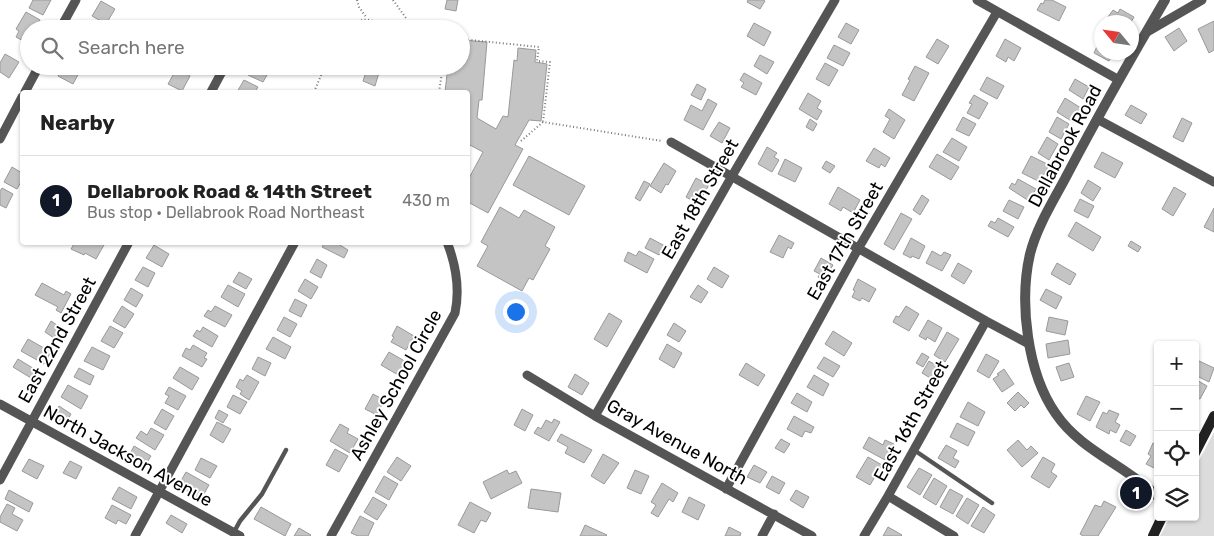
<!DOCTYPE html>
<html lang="en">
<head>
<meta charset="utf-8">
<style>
	body { margin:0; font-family:Rubik,sans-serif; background:#f6f6f6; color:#222 }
	.controls { position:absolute; right:15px; bottom:15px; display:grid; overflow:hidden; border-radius:5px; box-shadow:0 1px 4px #0004 }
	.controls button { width:45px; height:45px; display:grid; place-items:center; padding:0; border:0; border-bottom:1px solid #e0e0e0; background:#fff; color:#222; font:25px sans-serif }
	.compass { position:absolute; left:1094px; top:15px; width:45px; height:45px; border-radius:50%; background:#fff; box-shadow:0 1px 4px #0004; rotate:299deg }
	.you { position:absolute; left:515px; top:311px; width:18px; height:18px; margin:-12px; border:4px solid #fff; border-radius:50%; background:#1a73e8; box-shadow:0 0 0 8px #1a73e833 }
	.badge { display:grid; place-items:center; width:32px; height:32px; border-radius:50%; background:#111827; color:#fff; font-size:16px; font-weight:700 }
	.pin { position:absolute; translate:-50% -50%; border:2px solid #fff; box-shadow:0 1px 5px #0006 }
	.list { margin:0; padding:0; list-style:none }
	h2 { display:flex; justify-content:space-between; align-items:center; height:65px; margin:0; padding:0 20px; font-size:21px }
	h2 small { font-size:16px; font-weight:400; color:#767676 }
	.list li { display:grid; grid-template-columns:32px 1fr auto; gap:15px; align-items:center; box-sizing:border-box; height:90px; padding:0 20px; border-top:1px solid #e0e0e0 }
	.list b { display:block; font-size:19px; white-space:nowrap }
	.list p { margin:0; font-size:16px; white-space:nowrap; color:#767676 }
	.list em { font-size:16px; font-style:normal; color:#767676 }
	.icon { flex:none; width:28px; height:28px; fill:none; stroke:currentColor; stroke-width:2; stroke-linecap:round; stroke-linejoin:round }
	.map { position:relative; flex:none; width:1214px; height:536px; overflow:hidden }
	.search { position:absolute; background:#fff; box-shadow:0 1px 4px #0004; left:20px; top:20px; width:450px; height:55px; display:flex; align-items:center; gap:12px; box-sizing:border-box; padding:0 18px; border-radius:28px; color:#767676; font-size:19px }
	.panel { position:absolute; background:#fff; box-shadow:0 1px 4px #0004; left:20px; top:90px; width:450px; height:155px; border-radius:5px }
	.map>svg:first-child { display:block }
	.green { fill:#dcdcdc }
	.building { fill:#c4c4c4; stroke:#999 }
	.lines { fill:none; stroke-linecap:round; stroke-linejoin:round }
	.path { stroke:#777; stroke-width:2; stroke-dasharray:1 2.5; stroke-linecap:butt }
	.service { stroke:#555; stroke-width:4.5 }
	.minor { stroke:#555; stroke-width:9 }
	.tertiary { stroke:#555; stroke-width:10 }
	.secondary { stroke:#222; stroke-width:10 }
	.labels { text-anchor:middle; stroke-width:4; stroke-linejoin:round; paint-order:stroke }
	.street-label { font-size:18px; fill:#000; stroke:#fff }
</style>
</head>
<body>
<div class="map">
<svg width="1214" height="536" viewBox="0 0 1214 536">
	<rect width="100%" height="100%" fill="#fff"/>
	<path class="green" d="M1214,432V536H1160L1170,517H1195V468Z"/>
	<path class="building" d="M33,0H51L43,15L29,8Z
		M447,0H458L456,11L445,9Z
		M748,0H763L765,1L760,9L747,2Z
		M1045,0H1052L1066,7L1059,21L1037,10L1041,3L1043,4Z
		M101,1L115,9L106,24L92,16Z
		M1120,9L1134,17L1131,22H1118L1108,17L1113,10L1118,13Z
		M26,12L40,20L35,29H29V39L27,43L16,37L19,31L16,29Z
		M89,21L103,29H85Z
		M1214,21V50L1209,53L1198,29Z
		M754,23L771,32L764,46L747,36Z
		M846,23L859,30L851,44L838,37Z
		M1179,28L1187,41L1174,51L1165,37Z
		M937,39L949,46L938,64L926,57Z
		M1005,39L1021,48L1014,61L1008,57L1006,62L996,56Z
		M461,40L487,42L482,100H479L477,118L496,129L503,116L508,117L514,60L517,61L518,48L536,50L535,62L547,64L541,121L529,120L515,145L523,149L488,213L468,202V180L483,152L468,144V145V92H445L448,66H461Z
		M1099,42L1102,43V52H1114L1109,61L1094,53Z
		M834,45L850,53L843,66L827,58Z
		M5,54L19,62L9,78L0,72V63Z
		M760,55L774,62L767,74L754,66Z
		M825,63L838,70L829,86L816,79Z
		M64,66H76L81,69L73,84L58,76Z
		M252,66L271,68L263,82L248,75Z
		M368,66H381L375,86L363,81Z
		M915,66L929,73L914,101L902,95L910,80L908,79Z
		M177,68L190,76L182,91L168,84Z
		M744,73L762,83L756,95L741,87L744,83L740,80Z
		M987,77L1004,86L997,99L980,90Z
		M1075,79L1089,87L1083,99L1069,90Z
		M244,80L258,87L255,92H237Z
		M697,84L706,89L701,100L691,95Z
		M808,93L821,101L817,108L822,111L817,120L799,109Z
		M974,95L988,103L979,119L967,113L972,104L969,103Z
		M1065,98L1081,108L1073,122L1057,112Z
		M708,99L717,104L703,130L684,120L691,105L702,111Z
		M1131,105L1147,114L1141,124L1125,115Z
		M889,109L905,120L894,139L883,132L890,119L885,116Z
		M963,117L976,124L969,136L956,130Z
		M1057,117L1069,124L1061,139L1049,132Z
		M1182,118L1192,123L1183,142L1173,137Z
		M810,119L817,124L813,131L806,127Z
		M719,122L730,128L722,143L710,136Z
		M1047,137L1058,144L1049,160L1038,153Z
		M952,138L967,147L959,161L943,152Z
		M767,147L777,153L774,157L779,160L772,172L758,164Z
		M874,148L890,158L885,167L881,164L879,168L866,161Z
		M1102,152L1123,163L1115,178L1094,167Z
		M937,154L959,167L951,180L929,167Z
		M529,156L585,186L569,215L513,185Z
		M1031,156L1049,165L1040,182L1022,173Z
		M785,159L802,168L795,182L778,174Z
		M826,161L835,166L830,173L822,168Z
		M664,163L676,171L668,185L666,184L661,193L650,186Z
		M12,167L22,173V183L21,182L17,189L4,182Z
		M696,178L709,185L698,204L686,197Z
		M1018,179L1036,189L1029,201L1009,188L1012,183L1015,185Z
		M1088,180L1101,188L1093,201L1081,193Z
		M644,181L650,184L640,201L635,198Z
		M838,187L860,200L853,213L843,207L841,211L829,204Z
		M1174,187L1186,194L1173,216L1162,209Z
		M2,188L13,194L6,208L0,205V191Z
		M922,195L929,200L920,215L913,210Z
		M1080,199L1094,206L1088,218L1074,211Z
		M1009,200L1024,207L1018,219L1003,211Z
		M500,207L519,218L524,210L555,227L545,246L550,249L533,280L529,278L522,291L477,266L488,246L481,242Z
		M1214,208V232L1204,227Z
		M901,213L912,219L894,250L884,244Z
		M998,218L1014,227L1008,237L988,226L991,221L995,223Z
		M1076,222L1101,237L1093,251L1068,236Z
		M779,235L794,243L791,249L788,247L783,258L770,252Z
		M650,238L665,246L659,255L645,248Z
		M911,238L925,246L919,259L912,256L911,258L903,254Z
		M1131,241L1141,247L1138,252L1128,246Z
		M75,242H100L104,245L96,259L85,253L84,255L71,249Z
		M325,242H335L348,250L344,258L322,247Z
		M154,245L169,254L162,267L146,258Z
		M639,251L654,259L647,273L624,261L628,252L636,256Z
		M932,251L941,256L944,252L951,255L942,271L926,263Z
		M821,258L833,265L824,281L818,277L820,274L814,271Z
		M317,259L327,265L321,278L310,272Z
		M958,263L972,271L964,284L951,276Z
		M1057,263L1076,274L1070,285L1051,274Z
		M143,267L155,273L148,287L135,280Z
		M714,267L729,276L722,288L707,279Z
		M239,272L252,279L246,289L233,282Z
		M305,279L318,287L311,299L298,291Z
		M858,279L876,289L869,302L862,298L860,301L852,297L855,291L853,290Z
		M42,283L64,295L66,291L71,294L61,313L56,310L58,307L35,295Z
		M228,285L245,294L238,307L221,297Z
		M698,285L708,292L701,303L690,297Z
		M131,288L143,295L136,307L124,300Z
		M1046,289L1062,297L1056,309L1040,300Z
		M295,299L307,305L301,317L289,311Z
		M122,306L134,314L125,328L113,321Z
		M215,306L232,315L225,327L204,316L208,310L211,312Z
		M906,306L919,314L909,331L893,322L896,316L899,317Z
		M609,313L622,321L607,347L594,339Z
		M284,317L297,324L290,337L277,330Z
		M1049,317L1068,321L1065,335L1046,331Z
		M928,320L942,328L935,342L927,337L926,340L919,336Z
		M51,321L60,327L54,338L45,332Z
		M674,323L686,331L679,342L667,335Z
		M110,326L123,333L114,348L101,341Z
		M397,326L414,336L406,350L391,342L394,337L392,336Z
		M203,327L218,336L212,347L193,336L197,330L200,332Z
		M833,331L852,343L844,356L825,344Z
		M947,332L959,339L945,362L934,355Z
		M273,337L291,347L285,359L266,349Z
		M28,339L51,352L44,364L21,351Z
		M1068,340L1070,354L1048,358L1046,344Z
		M667,344L682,353L674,368L659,359Z
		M193,345L207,353L204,358L207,359L202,367L182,356L186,348L190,350Z
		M92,347L110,356L103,370L84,361Z
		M389,352L408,363L400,376L381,365Z
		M922,353L929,357L923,367L916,363Z
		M986,354L999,361L989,378L977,371Z
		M258,357L271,363L265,376L252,369Z
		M824,357L840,366L833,377L817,368Z
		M18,359L36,370L31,378L13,367Z
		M1197,360L1214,368L1209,382L1195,375V364Z
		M929,361L939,367L932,379L922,373Z
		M746,363L765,375L758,386L739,375Z
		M1069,363L1074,377L1061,381L1056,367Z
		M180,367L199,378L192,390L173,378Z
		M79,368L94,376L90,385L74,377Z
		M1004,369L1014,384L1002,392L993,379L999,375L997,374Z
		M575,374L589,383L582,395L568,387Z
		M247,375L259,382L249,400L240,394L242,391L236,387L240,379L243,381Z
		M814,375L829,384L823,396L807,387Z
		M1195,379L1207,386L1200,399L1195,396Z
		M68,385L88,396L81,409L61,397Z
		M169,387L186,396L178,410L165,403L169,396L165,394Z
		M1018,392L1029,403L1024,408L1021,405L1015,411L1007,403Z
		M797,393L812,402L807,412L791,403Z
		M373,394L384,400L377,415L365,409Z
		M233,395L247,402L240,414L227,407Z
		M1086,396L1100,402L1090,421L1077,414Z
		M968,402L985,412L978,426L960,417Z
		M59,406L71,414L64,426L52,418Z
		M162,409L174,416L166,430L154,423Z
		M522,409L533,415L525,431L514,425Z
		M219,410L228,415L223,423L215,418Z
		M1109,410L1119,414L1115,422L1120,425L1116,433L1110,430L1109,434L1096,427L1103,412L1107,414Z
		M794,416L814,427L811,433L805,431L802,437L787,429Z
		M554,419L560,422L549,441L534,433L538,427L541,429L546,420L552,423Z
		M217,422L231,429L223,443L210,435Z
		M957,423L975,432L968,446L950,437Z
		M340,424L349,429L347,433L358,439L350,453L330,441Z
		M151,428L164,435L155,450L136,438L141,431L147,435Z
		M1126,430L1136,436L1130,446L1120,441Z
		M561,434L592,450L584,463L565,453L568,447L557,441Z
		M869,437L883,445L885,440L894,444L885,460L863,448Z
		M781,439L790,444L784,453L775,448Z
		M1018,440L1027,450L1031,446L1038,453L1022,467L1007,450Z
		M1153,443L1158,446V470L1146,464L1151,456L1148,454Z
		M946,445L957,451L953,458L959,461L955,468L938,458Z
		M134,446L151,456L146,464L130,454Z
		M335,449L348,456L339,472L326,465Z
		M603,454L619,463L604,484L591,476Z
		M397,457L411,466L401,481L387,472Z
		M868,457L882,465L870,485L856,477Z
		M1043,457L1055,464L1051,472L1057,476L1049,488L1031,477Z
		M201,458L217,466L210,478L195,470Z
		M29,459L44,466L37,479L22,471Z
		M70,461L82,467L76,479L63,473Z
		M754,465L767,472L760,483L747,477Z
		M919,468L932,475L920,495L907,487Z
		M507,470L509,474L516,471L522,483L491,499L483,482Z
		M635,470L649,476L641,494L627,488Z
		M186,472L209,485L201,499L178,486Z
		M384,476L398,484L389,500L375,492Z
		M772,476L785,483L779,494L766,487Z
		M934,478L947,486L936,505L923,497Z
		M662,483L678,493L673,502L669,499L658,517L651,513L656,505L651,502Z
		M119,487L137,497L131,509L112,499Z
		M531,489L561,493L558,512L528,508Z
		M950,489L963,496L953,514L940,507Z
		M9,490L33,503L29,512L5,499Z
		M796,490L809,497L803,508L790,500Z
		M373,497L387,505L377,520L364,512Z
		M689,497L705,505L698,520L682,512Z
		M967,498L979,505L968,524L956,516Z
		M1104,501L1116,507L1098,536H1083L1080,534L1095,505L1101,507Z
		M470,502L491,513L486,522L481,520L474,533L458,525Z
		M7,504L15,508L12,514L23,520L17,531L0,522V517Z
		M112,505L131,515L126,524L118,520L116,524L105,518Z
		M261,507L291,524L285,536L254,519Z
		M983,507L995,515L984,533L971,526Z
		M171,515L187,524L182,533L166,523Z
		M360,516L374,523L368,536H358L351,533Z
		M585,525L607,535L606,536H580Z
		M729,527L741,533L740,536H725Z
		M888,527L902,535L901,536H883Z
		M299,528L311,535L310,536H294Z"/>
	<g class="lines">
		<path class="path" d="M357,0L359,7L366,17
			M393,0L406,18L407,26L403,29
			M407,26L414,29
			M346,29C367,12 372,22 394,29
			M461,39L539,47L537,61L550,62L543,122
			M314,92L325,66
			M439,92L443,66
			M521,141L543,122L662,141"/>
		<path class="service" d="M914,450L992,503
			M234,532L240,521L262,494L286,450"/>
		<path class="minor" d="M977,0L1119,80
			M60,29L76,0
			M1147,32L1202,0
			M25,92L39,66
			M211,92L225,66
			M1097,119L1214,182
			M0,139L22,97
			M671,142L986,321L1029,344
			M527,375L595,416L812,536
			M0,404L240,536
			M595,416L732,176L835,0
			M0,480L129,242
			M726,489L858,249L997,12
			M888,496L954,536
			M135,536L295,242
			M331,536L455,313C460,289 456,265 447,242
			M762,536L774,514
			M864,536L888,496L986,321"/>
		<path class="tertiary" d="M1158,497C1127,466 1081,451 1056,414C1027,373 1019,302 1030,254C1037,226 1054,200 1067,175C1098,116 1131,58 1165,0"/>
		<path class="secondary" d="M1195,453L1214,416
			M1153,536L1162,517"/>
	</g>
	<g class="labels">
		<g class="street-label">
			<text transform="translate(1065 146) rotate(-62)" y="6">Dellabrook Road</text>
			<text transform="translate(700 199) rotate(-60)" y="6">East 18th Street</text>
			<text transform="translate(845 241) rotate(-60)" y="6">East 17th Street</text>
			<text transform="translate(57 340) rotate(-61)" y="6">East 22nd Street</text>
			<text transform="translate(396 385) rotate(-61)" y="6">Ashley School Circle</text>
			<text transform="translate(911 421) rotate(-61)" y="6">East 16th Street</text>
			<text transform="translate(677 442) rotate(29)" y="6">Gray Avenue North</text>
			<text transform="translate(128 456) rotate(29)" y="6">North Jackson Avenue</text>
		</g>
	</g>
</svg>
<div class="controls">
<button>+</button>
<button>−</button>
<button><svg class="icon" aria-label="locate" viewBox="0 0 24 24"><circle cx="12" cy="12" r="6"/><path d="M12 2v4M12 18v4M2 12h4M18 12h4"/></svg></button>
<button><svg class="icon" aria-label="layers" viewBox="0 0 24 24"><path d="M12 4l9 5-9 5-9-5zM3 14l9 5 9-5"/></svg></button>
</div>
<svg class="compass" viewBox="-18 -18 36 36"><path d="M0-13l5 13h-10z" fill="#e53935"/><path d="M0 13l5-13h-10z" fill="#767676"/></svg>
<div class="you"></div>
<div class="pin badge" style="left:1136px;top:493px">1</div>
<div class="search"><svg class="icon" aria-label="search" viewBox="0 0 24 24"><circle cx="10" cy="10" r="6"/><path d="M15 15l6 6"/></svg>Search here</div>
<section class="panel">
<h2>Nearby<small></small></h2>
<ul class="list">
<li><span class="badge">1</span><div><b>Dellabrook Road &amp; 14th Street</b><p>Bus stop · Dellabrook Road Northeast</p></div><em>430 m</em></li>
</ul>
</section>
</div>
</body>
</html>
